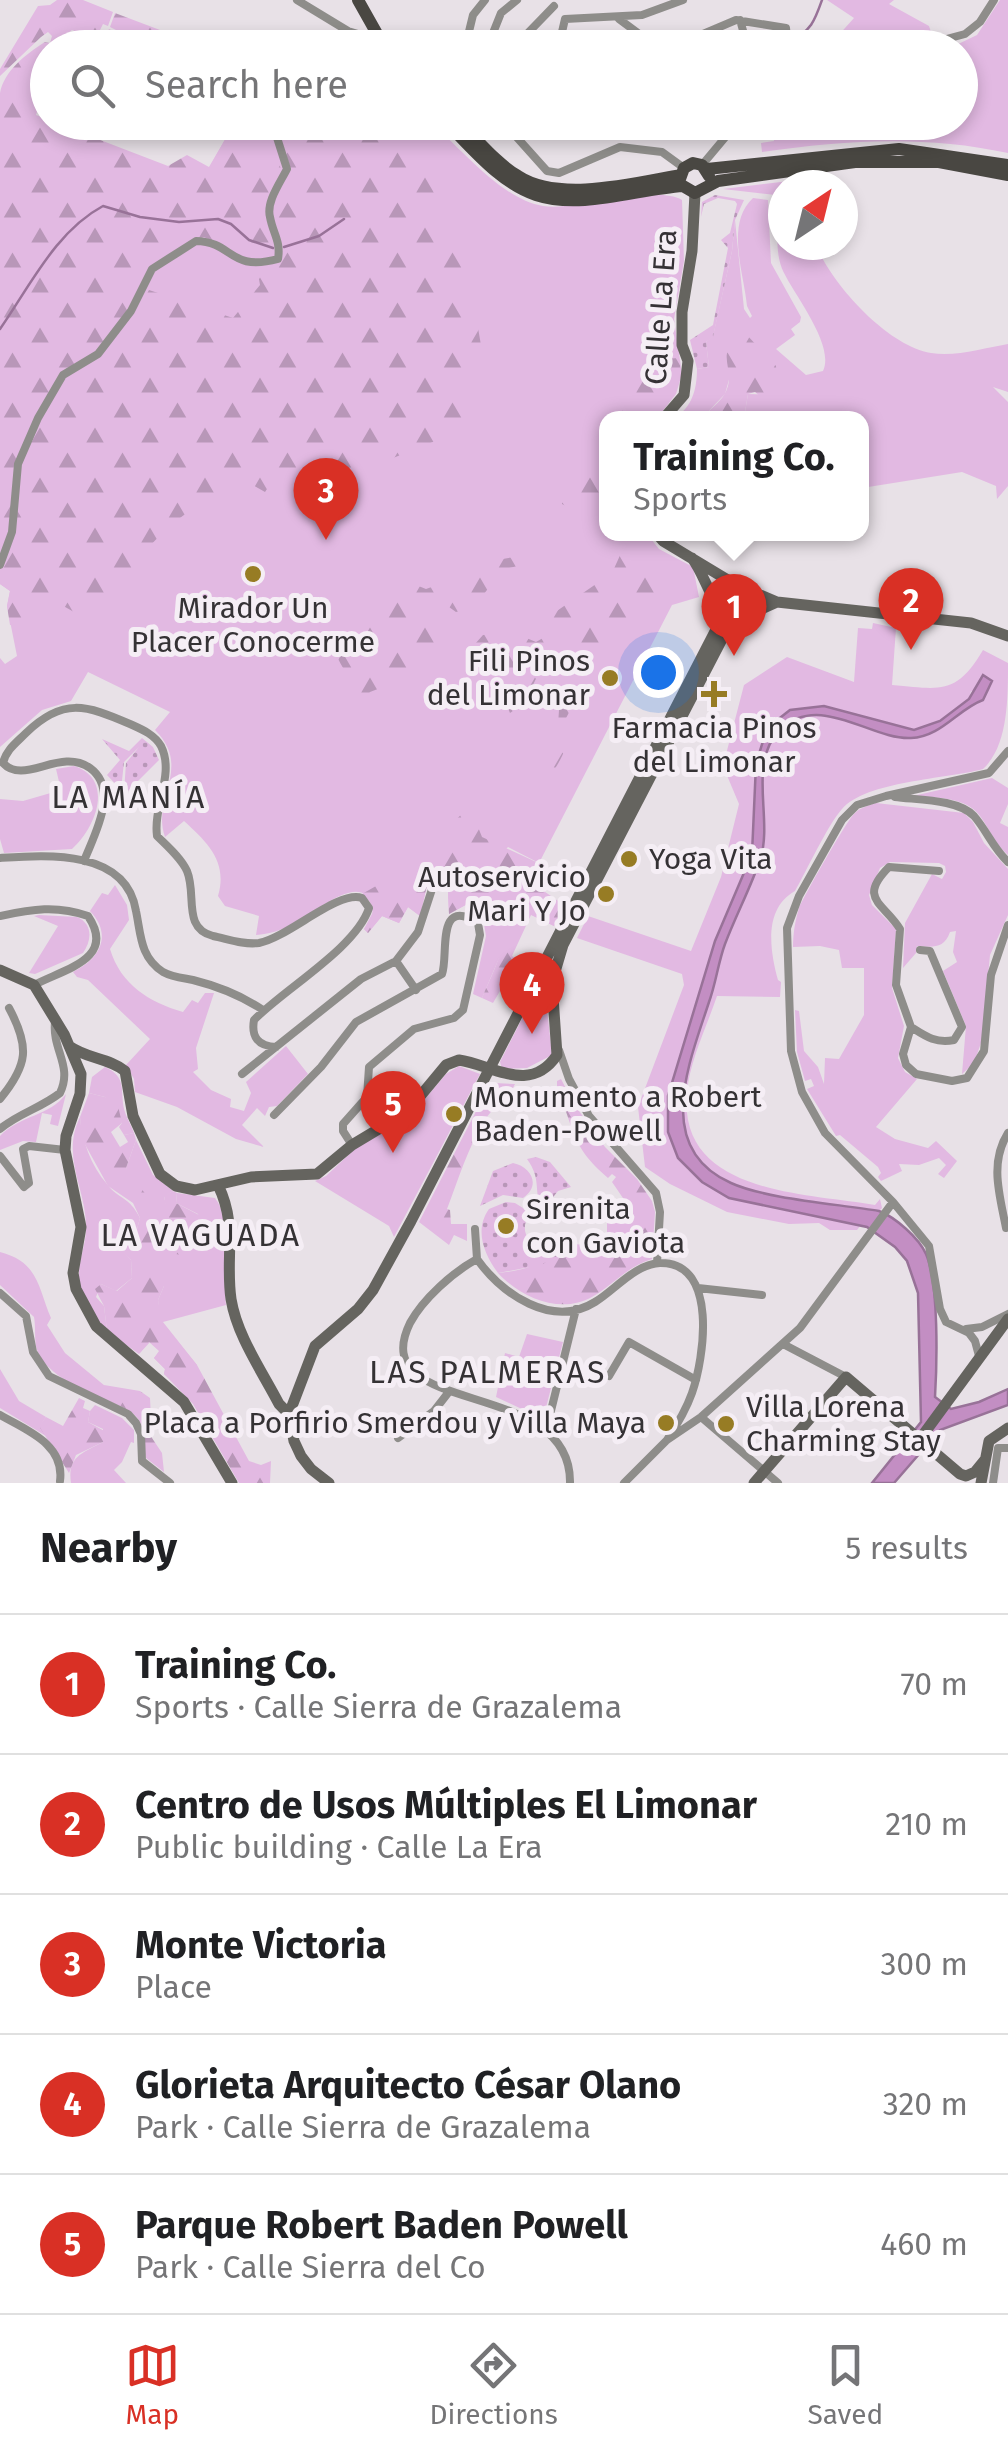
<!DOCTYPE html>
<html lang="en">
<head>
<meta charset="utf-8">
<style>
	body { margin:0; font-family:"Fira Sans",sans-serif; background:#f2f2f2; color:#202124 }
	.compass { position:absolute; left:768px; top:170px; width:90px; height:90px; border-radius:50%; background:#fff; box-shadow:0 5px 15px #0003; rotate:35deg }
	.you { position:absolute; left:658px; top:672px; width:35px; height:35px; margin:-25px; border:8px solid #fff; border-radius:50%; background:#1a73e8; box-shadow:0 0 0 15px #1a73e833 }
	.badge { display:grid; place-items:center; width:65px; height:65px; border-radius:50%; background:#d93025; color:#fff; font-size:32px; font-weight:700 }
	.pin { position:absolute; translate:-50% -82px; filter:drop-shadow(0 2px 5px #0008) }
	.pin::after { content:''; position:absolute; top:52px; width:35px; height:30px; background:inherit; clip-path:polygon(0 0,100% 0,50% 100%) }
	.popup { position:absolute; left:599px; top:411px; width:270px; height:130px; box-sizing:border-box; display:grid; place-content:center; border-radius:20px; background:#fff; filter:drop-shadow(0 2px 8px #0005); font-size:32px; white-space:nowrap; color:#757577 }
	.popup b { font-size:38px; color:#202124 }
	.popup::after { content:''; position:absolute; left:50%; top:100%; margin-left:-20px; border:20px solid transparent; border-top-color:#fff }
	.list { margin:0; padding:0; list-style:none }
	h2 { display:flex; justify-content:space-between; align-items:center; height:130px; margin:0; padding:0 40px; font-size:42px }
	h2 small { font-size:32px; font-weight:400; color:#757577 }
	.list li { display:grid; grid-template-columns:65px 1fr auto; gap:30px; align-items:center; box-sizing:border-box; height:140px; padding:0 40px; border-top:2px solid #e0e0e0 }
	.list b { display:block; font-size:38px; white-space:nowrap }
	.list p { margin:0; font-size:32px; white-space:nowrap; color:#757577 }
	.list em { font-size:32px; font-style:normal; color:#757577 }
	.icon { flex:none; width:55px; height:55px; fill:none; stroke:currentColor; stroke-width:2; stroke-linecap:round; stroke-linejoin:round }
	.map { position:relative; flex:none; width:1008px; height:1483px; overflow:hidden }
	.search { position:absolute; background:#fff; box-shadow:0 5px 15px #0003; left:30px; right:30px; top:30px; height:110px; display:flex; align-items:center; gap:25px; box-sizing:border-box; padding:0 35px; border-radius:55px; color:#757577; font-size:38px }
	.sheet { height:830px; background:#fff }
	nav { display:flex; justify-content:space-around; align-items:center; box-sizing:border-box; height:140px; border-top:2px solid #e0e0e0; background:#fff; font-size:28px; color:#757577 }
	nav a { display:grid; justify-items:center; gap:5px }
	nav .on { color:#d93025 }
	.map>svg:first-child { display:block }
	.green { fill:#e2b9e2 }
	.forest { fill:url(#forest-firs) }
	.garden { fill:url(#garden-dots) }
	.water { fill:#c38ec3; stroke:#987298; stroke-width:2.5 }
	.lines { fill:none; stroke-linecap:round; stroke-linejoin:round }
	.stream { stroke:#987298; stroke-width:2.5 }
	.street { stroke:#8e8d8a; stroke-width:8 }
	.secondary { stroke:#65645f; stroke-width:11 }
	.primary { stroke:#494742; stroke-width:12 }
	.poi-dot { fill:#977c24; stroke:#f5eef5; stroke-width:4 }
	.labels { text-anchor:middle; stroke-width:10; stroke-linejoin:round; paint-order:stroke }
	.street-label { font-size:30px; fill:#353235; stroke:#f5eef5 }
	.poi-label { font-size:30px; fill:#353235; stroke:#f5eef5; text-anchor:start }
	.neighbourhood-label { font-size:32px; letter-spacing:2.5px; fill:#353235; stroke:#f5eef5 }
</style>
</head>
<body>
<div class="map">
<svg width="1008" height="1483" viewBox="0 0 1008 1483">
	<defs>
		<pattern id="forest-firs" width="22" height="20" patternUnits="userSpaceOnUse" patternTransform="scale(2.5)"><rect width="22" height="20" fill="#e2b9e2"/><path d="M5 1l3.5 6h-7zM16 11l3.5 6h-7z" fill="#b897b8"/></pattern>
		<pattern id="garden-dots" width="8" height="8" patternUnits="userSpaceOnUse" patternTransform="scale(2.5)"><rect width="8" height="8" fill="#e2b9e2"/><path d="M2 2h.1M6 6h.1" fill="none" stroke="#b897b8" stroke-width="1.8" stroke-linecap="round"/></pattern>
	</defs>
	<rect width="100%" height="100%" fill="#e8e1e7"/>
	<path class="green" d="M827,0H894L889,4L929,26L931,32L898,47H834L836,38L854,18Z
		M1000,0H1008V153C925,135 845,140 762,152L761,143L774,141L771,123L960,122V48L952,47L977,35Z
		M247,122L432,123C461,149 503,200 543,206C580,211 653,184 682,200L684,261L674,319L682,374L676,394L657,418H606V534H647L659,549L693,567L699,597L672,605L539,863L508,847L490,866L564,905L554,926L512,905L503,921L505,944L482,998L473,994L486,936L480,901L471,902L449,914L448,892L442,885L443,877L439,873L429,876L420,916L408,907L399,923L382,916L368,933L364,929C369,922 374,917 372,908C364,867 311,916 294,924C282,930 269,934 256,935L259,916L225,906L218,896C228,862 208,843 184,821L165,837C151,798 193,768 155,730L170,712L88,672L71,701L42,710L0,747V658L5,664L17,656L7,606L10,591L0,584V129L162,214L209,168L227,136L234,139Z
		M789,181L790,185H783V245H816C832,285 888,346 931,353C956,357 984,348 1008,344V392L993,387L1008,402V486L997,499L996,486L962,472L862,488V418H744L748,394L778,395L730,376L725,394L702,418H674C692,408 697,389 697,369L709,367L706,342L713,336L732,251L735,220L744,309L750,318L752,316L747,306C744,273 725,224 753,198L768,200L771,263L801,317L800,322L791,329L795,335L776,349L806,375L823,371C835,346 796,297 784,273C772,250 781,220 776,195L723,189Z
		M873,623L896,628L892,685C940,689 956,696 983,650L1008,663C1008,700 1008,746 983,769C947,779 866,781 842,809C827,826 807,870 795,891C763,909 770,951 778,980L781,982L780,997L717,996C707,1026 690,1060 687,1092C677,1194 805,1193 875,1205L880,1199L882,1208L879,1211C838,1204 766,1199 731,1183C652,1148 690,1061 709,1002C716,983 718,963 725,944C736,916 750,889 760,860C774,819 746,762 781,729C820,693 871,740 911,738C941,738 958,709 983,700L971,691L969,699L940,721L914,730L825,706L767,728L756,764L752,854L715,941L668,1096V1132L688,1170L806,1212L861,1225L857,1230H830L819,1223L789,1224L727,1212L670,1184L645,1167L638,1107L684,985L682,974L577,938L588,916L691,951L721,877L739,804L723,766L744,685L787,657L854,682L858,628L872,629Z
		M74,766C115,779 96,828 72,849L4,853L0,839V799L23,801L61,790L56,769Z
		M992,778L1008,788V804L1000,823L1008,827V855C992,840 991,831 980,816C966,796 934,798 913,796Z
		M876,803L964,813L973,822L984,843L1008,869V915L990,955L982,1040L974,1063L962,1074L966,1026L943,971L957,962L953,952L956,931L950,932C944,949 933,947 917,946L916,953L903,968L905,923L932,874L942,879L946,872L945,866L939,863L890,862L880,868L869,895L872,905L896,929L892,988L904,1026L898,1058L905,1072L917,1079L876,1127L895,1139L928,1148L936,1141L957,1161L944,1178L938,1174L946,1165L939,1158L919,1165L899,1164L902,1171L881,1181L878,1177L881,1173L878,1167L840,1135L836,1136L807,1089L814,1086L811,1079L805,1081L797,1052L795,1010L799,1011L804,1051L818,1067L824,1084L825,1058L839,1059L864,1015V968H842L839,950L820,946L793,947C793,933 795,922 799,908C803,898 848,818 855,813C860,808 869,805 876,803Z
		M115,885L127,905L129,920L110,949C121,985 149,1002 183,1012L192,1000L198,1003L205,993H214L196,1048L198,1069L193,1072L211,1090L231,1099L230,1107L244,1111L251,1093L246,1082L286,1046L308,1074L277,1106L269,1107L265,1116L257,1108L242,1125L264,1147L236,1139L177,1107L135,1092L134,1079L126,1065L150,1039L88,980L77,977L73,972C100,959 113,935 90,911L102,893L108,895Z
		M39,915L77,917C93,924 92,940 83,953L35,974L29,973L58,926L34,916Z
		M538,1000L547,1009L552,1055L527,1068L502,1069L500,1062L530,1003Z
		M459,1066L480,1074L394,1237L389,1226L315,1181L326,1176L356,1148L410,1117L446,1074Z
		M105,1067C127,1077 120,1089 124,1109C126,1117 131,1125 134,1133L124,1135L119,1127L122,1123L105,1097L89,1093L92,1077Z
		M66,1094L58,1126L50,1124L52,1115L42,1113L36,1142L23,1141L0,1150V1136C20,1115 50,1116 66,1094Z
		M80,1117C82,1141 91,1166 107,1184C119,1200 129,1196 140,1218L137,1229L122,1250L131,1260L132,1278L116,1291L101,1284L96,1297L104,1306L107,1331C96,1318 84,1302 80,1285C76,1265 85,1250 86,1231C88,1191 60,1158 80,1117Z
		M136,1140L153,1175L173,1191L164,1197L175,1237L173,1250L200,1229L198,1214L176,1203L177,1193L215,1198C233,1220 222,1276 226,1305L163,1322L197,1365L180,1387L164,1374L165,1369L154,1358L160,1351L150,1342L139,1354L159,1310L158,1300L164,1286L126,1168Z
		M0,1252C39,1262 38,1288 51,1318L47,1325L65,1353L133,1409C105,1400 47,1380 37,1350C34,1340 36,1328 34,1317L0,1285Z
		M527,1334L563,1342L543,1419L496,1397L505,1353L519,1357Z
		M0,1369L19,1401L46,1417L40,1426L46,1436L0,1408Z
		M95,1405L122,1418L134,1430V1443L131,1442L122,1462L114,1470L126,1483H71C67,1457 82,1453 103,1442V1429L88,1422L90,1411Z"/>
	<path class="forest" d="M57,0H83L113,12L108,26L103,24L100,30L107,33L109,29L113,31L109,44L72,30L62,37L58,47L48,48L47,79L36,115L47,119L48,122L56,123L168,166L187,155L209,167L227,136L234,140L236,136L271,157H276L282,171L265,214L276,246L275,256L254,262L204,237L190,239L150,264L124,316L97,350L62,372L35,417L14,465L9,532L0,559V93C4,71 26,54 45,42L50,43L52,36L48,32L41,37L0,76V69L38,6L50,5Z
		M115,13L205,47H117L111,45L116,30L110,27Z
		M276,123H375L428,176L473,299L482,351L460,431L336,481L267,489L265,492L251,484C198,494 149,538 122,584C116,594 113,609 109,621L74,612L51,599L37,598L33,625H10L7,606L10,591L0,584V570L15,533L22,463L42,419L67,378L102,356L138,310L149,290L233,318L260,285L257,268L281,261C286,238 274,230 274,211C274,197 285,182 291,170Z
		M745,333L776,366L778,395L770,405L755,392L748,394L744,418H702C709,410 719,403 724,395C740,370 709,352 745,333Z
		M679,358C684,385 673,398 657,418H620L629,385L648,360Z
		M606,437V494L588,498L582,514L562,504L561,481Z
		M612,534H624L657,570L655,580L660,585L638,624L610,634L564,722L571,726C566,753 560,762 545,783V758L557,741L559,710L582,668L580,652L550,653C536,673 531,700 510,713L500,689L518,680L512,669L471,664L466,654L483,635L512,632L536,642L550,634L551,615L612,573L622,551Z
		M520,556L522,565L487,573L490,586L474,607L456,612L449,607L441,612L449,633L439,658L401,680L370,692L361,705L354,690L401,579L426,589L457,578L479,563Z
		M368,621L374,630L353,685C342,663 324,647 340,624Z
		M464,812L476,822L482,837L545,866L535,885L564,905L554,926L531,915L512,956L518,960L511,972L515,975L512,985L519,992L516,1000L500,991L493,1003L482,998C495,966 513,940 496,906L481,907L480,901L471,902L449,914L448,892L442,885L443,877L439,873L429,876L420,916L408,907L399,923L382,916L368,933L364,929L373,912L370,902L362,894L434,853L446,829Z
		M561,1079L574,1104L605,1147L637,1179L652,1201L655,1212L652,1259C628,1266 613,1285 592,1297C560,1315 520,1297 498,1273C533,1270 547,1259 577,1245C589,1241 598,1241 607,1232V1220L624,1210L625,1201L612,1182L616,1177L612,1174L608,1178C569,1144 576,1131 557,1089V1081Z
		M494,1083L515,1084C508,1100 494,1105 485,1120C468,1147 458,1180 447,1209L450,1210L451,1224H467V1241L454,1235L449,1245L419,1222L489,1086Z
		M89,1093L105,1097L118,1106L122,1123L111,1132L120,1147L128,1142L124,1135L134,1133L136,1140L126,1168L158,1211L164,1233L169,1255L164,1286L158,1300L162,1322L197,1365L249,1461L261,1465L271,1461L270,1483H239L193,1404L164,1374L165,1369L154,1358L159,1351L149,1342L139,1354L107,1331L104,1306L95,1289L101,1284L117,1291L132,1278L131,1260L121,1250V1239L137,1229L140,1218L133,1203L108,1186L82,1139L80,1117Z
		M173,1191L177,1193L176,1203L199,1215L200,1229L211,1241L208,1247L193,1249L185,1256L176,1254L173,1250C176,1231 166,1215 164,1196Z
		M104,1385L140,1391L150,1398L152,1438L162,1453L164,1472L146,1458C139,1421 150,1419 109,1401Z
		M79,1398L85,1401L83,1408L90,1411L88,1422L108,1433L103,1442L76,1455L69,1473L39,1426L46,1417L63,1426Z"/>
	<path class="garden" d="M715,195L744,200L735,220L732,251L713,337L706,342L709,367L697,369L690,340L713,325L728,248L721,240L730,233L737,204L735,201L718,198L704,204L701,217L702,202Z
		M142,738L153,747L159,760L111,808L109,781L120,793L124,792L126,763L139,747L124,762L121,790L107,775L120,760L102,739L129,751Z
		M536,1157L550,1162L571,1187L558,1191L550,1201H545L543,1207C532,1193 543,1181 527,1159Z
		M513,1163C532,1167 541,1186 523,1198L503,1195L480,1206L493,1171Z
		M506,1202L515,1203L531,1213C519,1227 525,1244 544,1247L551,1243L560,1247L579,1244L541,1265L498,1273C484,1254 474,1230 489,1209Z"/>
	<path class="water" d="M983,675L992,681L983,700C958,709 941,737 911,738C871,740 820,692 781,729C746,762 774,819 760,860C750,889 736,915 725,944C718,963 716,983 709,1002C690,1061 652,1148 731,1183C766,1199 838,1204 879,1211C895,1217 919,1238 926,1254C939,1284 937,1363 935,1397L951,1409L979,1402L1008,1389V1405L940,1430L894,1483H872L921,1422L918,1293L907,1261L895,1247L867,1227L729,1198L702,1182L678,1158L668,1132V1096L715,941L752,854L756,764L767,728L790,710L824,706L914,730L940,721L969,699Z"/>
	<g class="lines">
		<path class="stream" d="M790,40C811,32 815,20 822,0
			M284,247L319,236L344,219
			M0,329C30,286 56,231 103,206L140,217L179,222L218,219L231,224L249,240L273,248"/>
		<path class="street" d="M297,0L348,31L368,37
			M619,19L658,48
			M740,20L748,48
			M465,48L473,15L485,0
			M487,48L501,13L517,0
			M519,48L524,37L554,6
			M545,48L562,32L565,19L642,15L683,0
			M670,48L736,20L786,28L787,37
			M913,48L965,34L980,22L994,0
			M503,122L547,171L559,173L620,147L662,152L684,168
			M702,165L738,122
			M0,565L12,532L18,464L38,418L63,375L98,354L131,311L152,269L196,241C234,242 228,272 278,259C281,241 273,234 270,217C266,202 280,183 287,169L272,122
			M895,797C917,800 958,799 974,816C987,831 993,848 1008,862
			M0,858C47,855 126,849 136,911C141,935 140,957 163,972C172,977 183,978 193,980C217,986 242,996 263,1010
			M84,861C94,835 120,790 90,768C60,747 24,786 3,763C6,750 16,743 26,733C63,697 86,705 130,724C141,729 154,734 161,746C175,774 153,806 157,836C168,847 181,858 187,871C197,895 182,928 213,936C228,939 243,945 259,943C289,937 338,890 362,898L369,908C356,948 284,989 254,1020C251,1037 258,1046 276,1047
			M939,871L889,867C857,899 884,903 900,929L896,985L911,1027L903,1054L906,1065L916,1074L952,1081L967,1078L984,1051L991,975L1008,925
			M0,916C32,909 57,905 88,916C117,959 64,969 34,985
			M416,990L396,961L418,932L435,880
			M911,1027C925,1036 936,1044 954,1040L962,1027L930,951L920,950
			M559,1050L569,1079L589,1116L656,1193L660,1212L657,1263
			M242,1074L361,979L396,961
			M0,1099C28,1065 30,1047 9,1008
			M274,1115L321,1067L356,1022L442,974C449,956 435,895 478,923L480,935L463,1010L454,1018L414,1029L369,1067L367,1097L343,1124V1131L352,1145
			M0,1129C19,1113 41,1108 60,1093C73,1066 52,1050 55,1022
			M0,1156L24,1187L29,1183L23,1149L29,1146L65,1150
			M1006,1228C1000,1196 989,1163 1008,1133
			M475,1229L477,1259
			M477,1259C502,1294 552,1329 595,1302C615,1290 635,1264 660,1263C719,1262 704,1359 692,1393C686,1410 677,1425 667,1440
			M477,1259C453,1272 423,1299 410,1323C363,1419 572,1375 570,1483
			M698,1288L762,1295
			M0,1293L26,1316L33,1352L49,1376L128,1414L136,1423L141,1434L142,1461L170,1483
			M966,1329L982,1327L1008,1314
			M783,1344L846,1377
			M979,1356L975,1341L969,1333L946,1322L940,1309L929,1246L893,1202L825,1133L802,1092L791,1051L787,928L799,896L842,820L857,805L886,796L989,773L1008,751
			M609,1376L629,1342L696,1380
			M0,1415C26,1430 65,1444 60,1481
			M701,1417L778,1483
			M546,1431L576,1309
			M398,1438L434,1411L448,1393
			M624,1483L667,1440L701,1417L800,1328L893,1202
			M993,1483L998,1448H1008"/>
		<path class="secondary" d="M664,418L684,395L688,361L682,345V312L692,251L695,193
			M657,534L663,541L736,585
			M692,558C706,577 710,602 729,617L741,618L777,602
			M721,610V593L736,585L777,602L971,623L1008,636
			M0,970L34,985L64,1034L81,1074L80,1094L66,1136L65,1150L81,1227L73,1273L76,1289L96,1326L184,1402L232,1483
			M69,1046C87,1059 109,1058 125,1071L133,1116L160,1174L176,1186L195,1190L251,1177L317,1174L352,1145L407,1112L446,1065L459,1060C493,1065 530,1095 557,1055L552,982L563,945L733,618
			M218,1185C238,1226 225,1257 231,1299C237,1336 262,1371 279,1404L289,1414L294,1441L301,1456L311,1469L329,1483
			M289,1414L315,1346L358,1309L373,1290L411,1221L724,614
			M920,1439L1008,1319
			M754,1483L846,1377L960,1474L966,1476L975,1472L984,1461
			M981,1483L989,1441L1008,1428"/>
		<path class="primary" d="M358,0L385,48
			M446,122C472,148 500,183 536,195C581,210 637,189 683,186
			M459,122C478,140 496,163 518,176C559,203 635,183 681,175
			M707,169L899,149L1008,165
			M680,179L684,168L693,163L702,165L709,176
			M683,186L695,193L718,181L855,162H939L1008,175"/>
	</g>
	<g class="poi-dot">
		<circle cx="253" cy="574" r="10"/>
		<circle cx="610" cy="678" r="10"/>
		<path d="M709 679h10v10h10v10h-10v10h-10v-10h-10v-10h10z"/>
		<circle cx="629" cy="859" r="10"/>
		<circle cx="606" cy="894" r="10"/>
		<circle cx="454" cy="1114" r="10"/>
		<circle cx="506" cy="1226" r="10"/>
		<circle cx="666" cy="1423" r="10"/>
		<circle cx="726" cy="1424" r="10"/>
	</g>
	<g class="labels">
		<g class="street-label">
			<text transform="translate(661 307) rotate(-86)" y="10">Calle La Era</text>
		</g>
		<g class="poi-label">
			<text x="253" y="618" text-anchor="middle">Mirador Un<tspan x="253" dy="34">Placer Conocerme</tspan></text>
			<text x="590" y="671" text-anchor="end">Fili Pinos<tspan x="590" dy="34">del Limonar</tspan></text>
			<text x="714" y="738" text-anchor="middle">Farmacia Pinos<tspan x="714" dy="34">del Limonar</tspan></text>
			<text x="649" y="869">Yoga Vita</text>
			<text x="586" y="887" text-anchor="end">Autoservicio<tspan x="586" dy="34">Mari Y Jo</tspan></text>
			<text x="474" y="1107">Monumento a Robert<tspan x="474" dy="34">Baden-Powell</tspan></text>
			<text x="526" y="1219">Sirenita<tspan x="526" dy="34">con Gaviota</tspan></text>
			<text x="746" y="1417">Villa Lorena<tspan x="746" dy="34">Charming Stay</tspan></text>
			<text x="646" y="1433" text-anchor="end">Placa a Porfirio Smerdou y Villa Maya</text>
		</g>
		<g class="neighbourhood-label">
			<text x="129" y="808">LA MANÍA</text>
			<text x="201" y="1246">LA VAGUADA</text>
			<text x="488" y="1383">LAS PALMERAS</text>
		</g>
	</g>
</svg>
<svg class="compass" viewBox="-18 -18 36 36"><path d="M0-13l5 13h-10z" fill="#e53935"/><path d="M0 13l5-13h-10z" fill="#757577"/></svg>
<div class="you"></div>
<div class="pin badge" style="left:734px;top:656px">1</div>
<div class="popup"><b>Training Co.</b>Sports</div>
<div class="pin badge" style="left:911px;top:650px">2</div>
<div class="pin badge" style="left:326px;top:540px">3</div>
<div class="pin badge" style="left:532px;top:1034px">4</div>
<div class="pin badge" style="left:393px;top:1153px">5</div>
<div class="search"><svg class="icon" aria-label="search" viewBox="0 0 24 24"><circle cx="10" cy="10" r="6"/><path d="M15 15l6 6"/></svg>Search here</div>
</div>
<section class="sheet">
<h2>Nearby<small>5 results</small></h2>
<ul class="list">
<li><span class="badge">1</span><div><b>Training Co.</b><p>Sports · Calle Sierra de Grazalema</p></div><em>70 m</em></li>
<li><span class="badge">2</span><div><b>Centro de Usos Múltiples El Limonar</b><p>Public building · Calle La Era</p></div><em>210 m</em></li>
<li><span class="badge">3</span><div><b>Monte Victoria</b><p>Place</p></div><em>300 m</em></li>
<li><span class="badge">4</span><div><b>Glorieta Arquitecto César Olano</b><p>Park · Calle Sierra de Grazalema</p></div><em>320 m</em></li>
<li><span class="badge">5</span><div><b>Parque Robert Baden Powell</b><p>Park · Calle Sierra del Co</p></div><em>460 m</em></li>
</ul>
</section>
<nav>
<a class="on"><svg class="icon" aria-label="map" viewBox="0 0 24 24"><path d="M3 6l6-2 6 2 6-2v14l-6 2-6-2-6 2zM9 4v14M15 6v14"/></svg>Map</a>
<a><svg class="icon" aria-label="directions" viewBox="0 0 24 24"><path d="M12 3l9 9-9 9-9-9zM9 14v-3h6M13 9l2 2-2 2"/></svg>Directions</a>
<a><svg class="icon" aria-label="saved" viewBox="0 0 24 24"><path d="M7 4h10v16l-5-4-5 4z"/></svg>Saved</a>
</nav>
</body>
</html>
